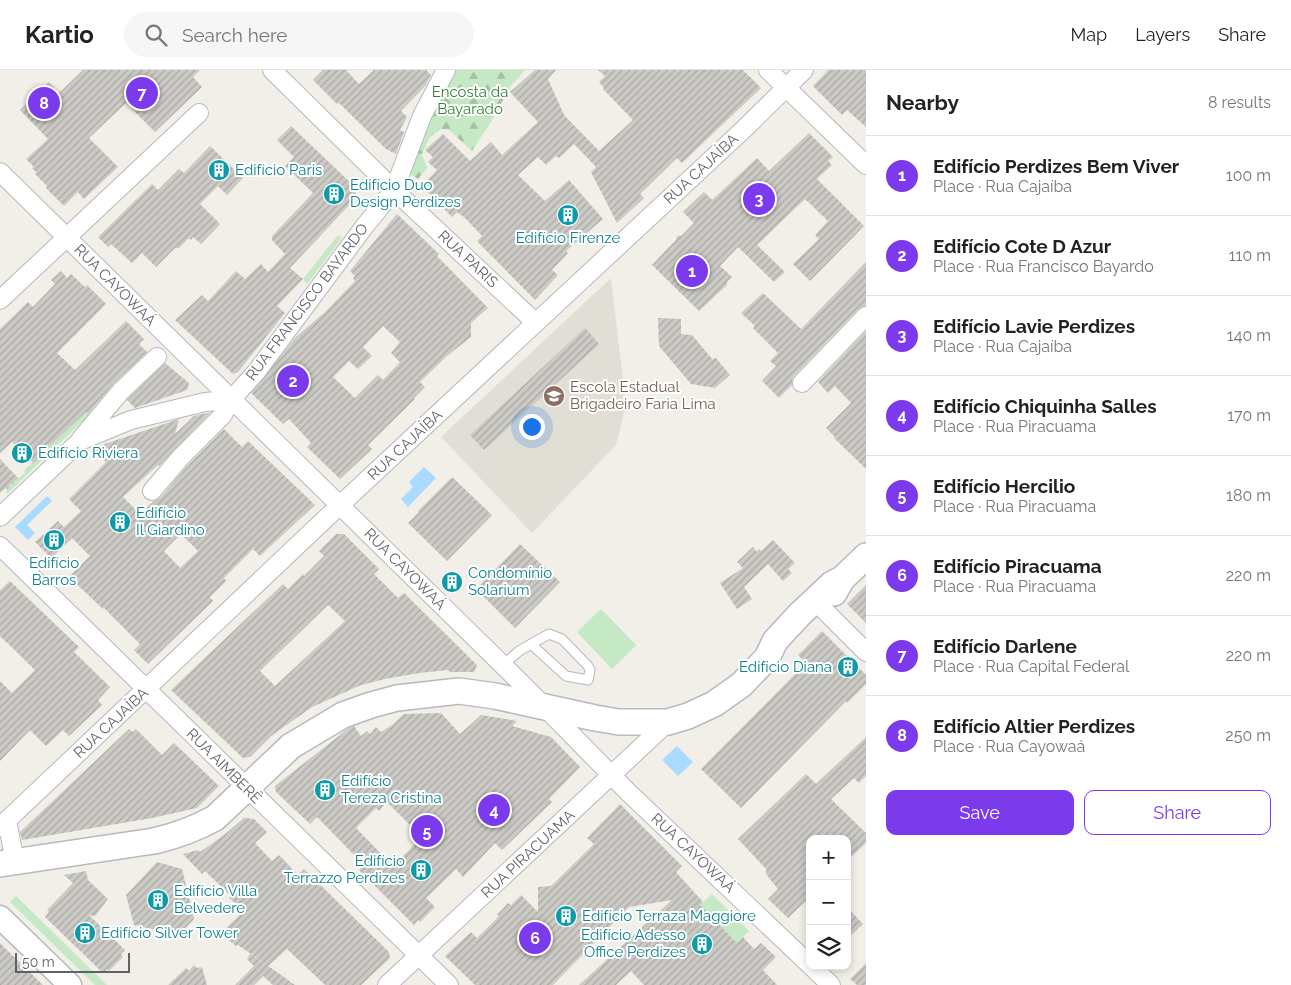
<!DOCTYPE html>
<html lang="en">
<head>
<meta charset="utf-8">
<style>
	body { margin:0; font-family:Raleway,sans-serif; background:#f6f6f6; color:#222 }
	.controls { position:absolute; right:15px; bottom:15px; display:grid; overflow:hidden; border-radius:10px; box-shadow:0 2px 8px #0003 }
	.controls button { width:45px; height:45px; display:grid; place-items:center; padding:0; border:0; border-bottom:1px solid #e0e0e0; background:#fff; color:#222; font:25px sans-serif }
	.scale { position:absolute; left:15px; bottom:12px; width:115px; box-sizing:border-box; padding-left:5px; border:2px solid #5f6368; border-top:0; font-size:14px; line-height:18px; white-space:nowrap; color:#5f6368; -webkit-text-stroke:4px #fff; paint-order:stroke }
	.you { position:absolute; left:531px; top:356px; width:18px; height:18px; margin:-12px; border:4px solid #fff; border-radius:50%; background:#1a73e8; box-shadow:0 0 0 8px #1a73e833 }
	.badge { display:grid; place-items:center; width:32px; height:32px; border-radius:50%; background:#7c3aed; color:#fff; font-size:16px; font-weight:700 }
	.pin { position:absolute; translate:-50% -50%; border:2px solid #fff; box-shadow:0 1px 5px #0006 }
	.list { margin:0; padding:0; list-style:none }
	h2 { display:flex; justify-content:space-between; align-items:center; height:65px; margin:0; padding:0 20px; font-size:21px }
	h2 small { font-size:16px; font-weight:400; color:#767676 }
	.list li { display:grid; grid-template-columns:32px 1fr auto; gap:15px; align-items:center; box-sizing:border-box; height:80px; padding:0 20px; border-top:1px solid #e0e0e0 }
	.list b { display:block; font-size:19px; white-space:nowrap }
	.list p { margin:0; font-size:16px; white-space:nowrap; color:#767676 }
	.list em { font-size:16px; font-style:normal; color:#767676 }
	.actions { display:flex; gap:10px; padding:15px 20px }
	.actions a { flex:1; padding:11px 0; border:1px solid #7c3aed; border-radius:10px; text-align:center; font-size:18px; color:#7c3aed }
	.actions .main { background:#7c3aed; color:#fff }
	.icon { flex:none; width:28px; height:28px; fill:none; stroke:currentColor; stroke-width:2; stroke-linecap:round; stroke-linejoin:round }
	.map { position:relative; flex:none; width:866px; height:915px; overflow:hidden }
	header { display:flex; align-items:center; gap:30px; box-sizing:border-box; height:70px; padding:0 25px; background:#fff; border-bottom:1px solid #e0e0e0 }
	header strong { font-size:24px }
	nav { display:flex; gap:28px; margin-inline-start:auto; font-size:18px }
	.search { width:350px; height:45px; background:#f6f6f6; display:flex; align-items:center; gap:12px; box-sizing:border-box; padding:0 18px; border-radius:28px; color:#767676; font-size:19px }
	main { display:flex }
	aside { flex:1; background:#fff }
	.map>svg:first-child { display:block }
	.education { fill:#e1ded6 }
	.grass { fill:url(#grass-dots) }
	.forest { fill:url(#forest-firs) }
	.green { fill:#c5e8c5 }
	.water { fill:#aadaff }
	.building { fill:url(#building-hatch); fill-rule:evenodd }
	.lines { fill:none; stroke-linecap:round; stroke-linejoin:round }
	.service-casing { stroke:#b5b8bc; stroke-width:11 }
	.minor-casing { stroke:#b5b8bc; stroke-width:20 }
	.tertiary-casing { stroke:#b5b8bc; stroke-width:25 }
	.secondary-casing { stroke:#b6babf; stroke-width:28 }
	.service { stroke:#fff; stroke-width:9 }
	.minor { stroke:#fff; stroke-width:18 }
	.tertiary { stroke:#fff; stroke-width:22 }
	.secondary { stroke:#fff; stroke-width:25 }
	.labels { text-anchor:middle; stroke-width:4; stroke-linejoin:round; paint-order:stroke }
	.park-label { font-size:15px; fill:#348238; stroke:#fff }
	.street-label { font-size:15px; fill:#5f6368; stroke:#fff }
	.culture-label { font-size:15px; fill:#0d838f; stroke:#fff; text-anchor:start }
	.education-label { font-size:15px; fill:#785e54; stroke:#fff; text-anchor:start }
</style>
</head>
<body>
<header>
<strong>Kartio</strong>
<div class="search"><svg class="icon" aria-label="search" viewBox="0 0 24 24"><circle cx="10" cy="10" r="6"/><path d="M15 15l6 6"/></svg>Search here</div>
<nav><a>Map</a><a>Layers</a><a>Share</a></nav>
</header>
<main>
<div class="map">
<svg width="866" height="915" viewBox="0 0 866 915">
	<defs>
		<pattern id="grass-dots" width="8" height="8" patternUnits="userSpaceOnUse" patternTransform="scale(1.25)"><rect width="8" height="8" fill="#c5e8c5"/><path d="M2 2h.1M6 6h.1" fill="none" stroke="#a3c0a4" stroke-width="1.8" stroke-linecap="round"/></pattern>
		<pattern id="forest-firs" width="22" height="20" patternUnits="userSpaceOnUse" patternTransform="scale(1.25)"><rect width="22" height="20" fill="#c5e8c5"/><path d="M5 1l3.5 6h-7zM16 11l3.5 6h-7z" fill="#a3c0a4"/></pattern>
		<pattern id="building-hatch" width="6" height="6" patternUnits="userSpaceOnUse" patternTransform="scale(1.25)"><rect width="6" height="6" fill="#cccac5"/><path d="M-1 1l2-2M0 6l6-6M5 7l2-2" fill="none" stroke="#a9a8a4"/></pattern>
	</defs>
	<rect width="100%" height="100%" fill="#f1efe8"/>
	<path class="education" d="M611,208L623,310L624,343L616,375L532,463L441,367Z"/>
	<path class="grass" d="M86,342L89,345L7,424L6,418L17,408H19L25,403L24,401L37,389H40L45,385L44,381Z"/>
	<path class="forest" d="M454,0H525L510,17L491,52L472,81L449,60L441,59L430,67L422,84L427,98L418,109L410,104L409,97L424,59Z"/>
	<path class="green" d="M338,165L342,168L307,214L303,209Z
		M601,539L636,575L612,599L577,562Z
		M712,824L749,861L737,873L700,835Z
		M16,826L107,915H95L10,832Z"/>
	<path class="water" d="M424,397L436,408L408,437L401,429L413,417L409,412Z
		M47,426L52,431L27,455L35,463L28,470L15,457Z
		M677,676L693,692L678,706L662,690Z"/>
	<path class="building" d="M83,0H200L193,7L202,17L155,62L126,33L89,68L118,97L84,129L78,122L64,136L46,118L47,116L35,104L36,102L32,98L34,97L26,89L48,69L20,40L49,12L59,23Z
		M323,0H346L359,14L374,0H426L431,5L425,16L401,41L407,47L400,60L404,62L396,84L386,79L339,33L337,34L313,10Z
		M535,0H556L548,9L564,45L599,81L633,50L603,19L604,18L599,12L605,6L598,0H743L761,18L682,93L677,88L640,124L644,128L617,153L591,102L596,97L574,74L559,88L556,86L546,95L538,87L518,105L545,131L569,110L603,149L566,181L568,183L552,200L558,205L535,230L477,171L482,166L465,148L457,142L452,147L422,116L437,100L428,92L433,87L425,80L443,64L470,91L491,72L502,85L538,52L510,22Z
		M828,0H866V57L847,40L842,45L813,16Z
		M291,56L355,117L356,126L355,129L290,198L303,209L277,236L285,243L238,302L233,304L175,250L202,225L208,231L236,201L245,209L261,194L268,202L285,184L272,170V166L313,123L285,96L294,87L277,70Z
		M809,63L833,87L828,91L832,95L817,109L864,156L810,211L793,194L819,169L815,165L828,151L805,129L757,175L785,202L774,212L738,177L720,196L732,207L727,212V215L699,241L652,195L676,170L677,166H681L694,153L683,142L704,122L712,130L757,88L769,101Z
		M210,76L243,108L227,125L218,116L200,134L220,154L201,174L193,167L191,170L189,168L179,178H175L156,197L142,183L132,193L111,174L108,177L98,167L152,114L158,120L179,99L184,103Z
		M397,144L439,184L437,186L488,238L471,253V267L447,286L420,312L425,317L414,328L415,329L368,375L372,379L340,409L307,377L311,373L289,349L283,354L251,323L296,267L325,242L355,211L353,208L355,206L350,201ZM383,256L400,272L391,283L400,292L383,310L378,305L355,328L333,307L349,291L358,299L372,286L363,277Z
		M866,192V236L858,239L794,306L792,310V315L779,328L762,311L776,296L770,291L778,283L753,258L755,256L741,243L763,223L801,259Z
		M61,201L67,208L71,204L85,217L87,215L106,234L57,283L75,300L126,251L144,269L139,274L147,282L114,313L88,344L86,342L44,381L45,384L33,393L12,372L0,383V259L28,232L33,237L55,214L51,210Z
		M658,248L681,249V264L692,265L713,290L715,287L730,305L715,318L691,314L659,276Z
		M585,258L599,274L484,380L470,365Z
		M866,261V399L834,368L835,367L826,358L851,333L835,316L828,323L818,312Z
		M165,293L189,313L187,320L135,338L127,330Z
		M211,342L159,396L158,395L123,427L140,444L154,431L160,428L188,395L224,359L242,377L248,371L315,435L260,486L253,479L224,508L226,511L210,527L213,531L148,594L134,580L140,574L104,538L103,539L69,507L90,486L72,468L51,488L35,472L58,451L64,457L81,441L69,429L106,392L93,378L179,349L175,364L194,346ZM181,464L198,481L180,498L164,481Z
		M0,389L18,408L0,423Z
		M452,407L492,445L447,491L408,453L419,442L418,441Z
		M336,464H344L379,499L374,504L398,528L404,523L477,595L474,602H450L448,600L419,603L385,609L361,615L312,637L271,666L250,687L243,688L171,620L283,514L288,519L303,504L304,506L324,486L319,481ZM328,535L345,551L275,616L260,601Z
		M773,470L795,493L788,499L792,503L783,511L768,494L744,517L752,529L737,539L720,513L743,498L737,492L753,477L757,482L759,479L761,481Z
		M520,474L560,512L515,558L476,519Z
		M10,511L79,577L74,582L110,617L98,630L102,635L69,666L63,660L46,676L30,660L0,691V611L12,623L35,600L0,566V520Z
		M866,515V553L847,534Z
		M822,561L866,605V614L847,633L846,631L741,738L701,699L806,593L798,585Z
		M441,643L460,664L481,645L517,651L512,656L551,667L580,697L549,729L552,732L502,780L495,773L463,807L456,799L426,828L435,837L420,852L418,850L414,855L359,800L364,795L317,747L310,754L276,722L275,716L349,658L354,656L361,666L367,661L370,664L376,657L381,662L392,655L404,644ZM387,732L422,767L393,796L356,758L376,738L379,741Z
		M129,659L133,662L136,659L162,685L174,673L219,716L197,738L152,748L22,770L20,762Z
		M866,667V706L859,713L854,708L831,729L866,763V773L847,791V769H810V827L788,848L768,829L778,819L766,804V799L738,769L806,704L816,714Z
		M620,734L682,796L676,802L703,832L700,835L737,873L743,867L754,879L761,873L776,887L763,900L777,915H644L631,901L616,915H579L672,830L629,837L553,915H475L445,886L471,862L477,868L499,846L497,845L508,833L511,835L521,825L538,842V817L551,816L594,774L587,768Z
		M244,748L254,749L267,762L255,773L272,791L279,785L298,805L304,799L389,882L390,888L361,915H325L287,879L268,896L238,875L236,876L221,863L244,841L229,828L231,826L205,801L202,804L183,784L198,780L200,782L224,765Z
		M157,792L182,799L194,849L179,865L134,855L126,825Z
		M86,801L88,810L108,829L95,846L89,845L125,880L121,884L123,887L109,901L107,899L103,903L45,847L49,842L47,840L73,813L64,805Z
		M847,837L863,854L847,869Z
		M0,873L10,883L43,915H0Z
		M250,884L274,900L295,915H273L263,906L254,915H235L254,896L247,889Z
		M866,893V915H857L850,909Z
		M194,895L197,898L202,897L207,915H168L186,898L189,901Z"/>
	<g class="lines">
		<g class="service-casing">
			<path id="service" d="M503,595L519,581L549,564L562,569L588,596L590,600L588,610L566,606L531,574"/>
		</g>
		<g class="minor-casing">
			<path id="minor" d="M272,0L394,120L536,253
				M768,0L866,95
				M0,102L522,614L628,722L810,895
				M0,230L199,43
				M802,313L866,246
				M80,370L121,321L157,287
				M152,421L180,388L222,346L231,330L257,301L364,157L394,120L422,46L446,0
				M0,447L80,371L131,350L205,332L231,330
				M0,476L449,915
				M814,530L866,582
				M7,750L15,792
				M0,757L340,435L744,59L804,0
				M811,896L831,915
				M387,915L668,652"/>
		</g>
		<g class="tertiary-casing">
			<path id="tertiary" d="M0,847L70,915"/>
		</g>
		<g class="secondary-casing">
			<path id="secondary" d="M834,523L842,509L866,486
				M0,794L154,771C176,766 195,759 215,748L291,676L343,645L371,635L397,628L459,621L495,626L595,648L619,652H668L688,646L714,634L741,615L767,588L775,571L800,544L832,514L842,509"/>
		</g>
		<use href="#service" class="service"/>
		<use href="#minor" class="minor"/>
		<use href="#tertiary" class="tertiary"/>
		<use href="#secondary" class="secondary"/>
	</g>
	<defs>
		<g id="building-disc" transform="scale(1.125)"><circle r="9.5" fill="#0f9aa8" stroke="#fff"/><path d="M-4-6H4V6H1V3H-1V6H-4ZM-2.5-4.3h1.7v1.8h-1.7ZM.8-4.3h1.7v1.8H.8ZM-2.5-1h1.7V.8h-1.7ZM.8-1h1.7V.8H.8Z" fill="#fff"/></g>
		<g id="school-disc" transform="scale(1.125)"><circle r="9.5" fill="#8d6e63" stroke="#fff"/><path d="M0-5L7-2L0 1L-7-2ZM-4 1L0 2.5L4 1V4Q0 6-4 4Z" fill="#fff"/></g>
	</defs>
	<g fill-rule="evenodd">
		<use href="#building-disc" x="219" y="100"/>
		<use href="#building-disc" x="334" y="124"/>
		<use href="#building-disc" x="568" y="145"/>
		<use href="#school-disc" x="554" y="326"/>
		<use href="#building-disc" x="22" y="383"/>
		<use href="#building-disc" x="120" y="452"/>
		<use href="#building-disc" x="54" y="470"/>
		<use href="#building-disc" x="452" y="512"/>
		<use href="#building-disc" x="848" y="597"/>
		<use href="#building-disc" x="325" y="720"/>
		<use href="#building-disc" x="421" y="800"/>
		<use href="#building-disc" x="158" y="830"/>
		<use href="#building-disc" x="566" y="846"/>
		<use href="#building-disc" x="85" y="863"/>
		<use href="#building-disc" x="702" y="874"/>
	</g>
	<g class="labels">
		<g class="park-label">
			<text x="470" y="27">Encosta da<tspan x="470" dy="17">Bayarado</tspan></text>
		</g>
		<g class="street-label">
			<text transform="translate(701 99) rotate(-43)" y="5">RUA CAJAÍBA</text>
			<text transform="translate(468 189) rotate(43)" y="5">RUA PARIS</text>
			<text transform="translate(115 215) rotate(45)" y="5">RUA CAYOWAÁ</text>
			<text transform="translate(307 232) rotate(-53)" y="5">RUA FRANCISCO BAYARDO</text>
			<text transform="translate(405 375) rotate(-43)" y="5">RUA CAJAÍBA</text>
			<text transform="translate(405 499) rotate(45)" y="5">RUA CAYOWAÁ</text>
			<text transform="translate(111 653) rotate(-43)" y="5">RUA CAJAÍBA</text>
			<text transform="translate(224 696) rotate(45)" y="5">RUA AIMBERÊ</text>
			<text transform="translate(693 783) rotate(43)" y="5">RUA CAYOWAÁ</text>
			<text transform="translate(528 784) rotate(-43)" y="5">RUA PIRACUAMA</text>
		</g>
		<g class="culture-label">
			<text x="235" y="105">Edifício Paris</text>
			<text x="350" y="120">Edifício Duo<tspan x="350" dy="17">Design Perdizes</tspan></text>
			<text x="568" y="173" text-anchor="middle">Edifício Firenze</text>
			<text x="38" y="388">Edifício Riviera</text>
			<text x="136" y="448">Edifício<tspan x="136" dy="17">Il Giardino</tspan></text>
			<text x="54" y="498" text-anchor="middle">Edifício<tspan x="54" dy="17">Barros</tspan></text>
			<text x="468" y="508">Condomínio<tspan x="468" dy="17">Solarium</tspan></text>
			<text x="832" y="602" text-anchor="end">Edifício Diana</text>
			<text x="341" y="716">Edifício<tspan x="341" dy="17">Tereza Cristina</tspan></text>
			<text x="405" y="796" text-anchor="end">Edifício<tspan x="405" dy="17">Terrazzo Perdizes</tspan></text>
			<text x="174" y="826">Edifício Villa<tspan x="174" dy="17">Belvedere</tspan></text>
			<text x="582" y="851">Edifício Terraza Maggiore</text>
			<text x="101" y="868">Edifício Silver Tower</text>
			<text x="686" y="870" text-anchor="end">Edifício Adesso<tspan x="686" dy="17">Office Perdizes</tspan></text>
		</g>
		<g class="education-label">
			<text x="570" y="322">Escola Estadual<tspan x="570" dy="17">Brigadeiro Faria Lima</tspan></text>
		</g>
	</g>
</svg>
<div class="controls">
<button>+</button>
<button>−</button>
<button><svg class="icon" aria-label="layers" viewBox="0 0 24 24"><path d="M12 4l9 5-9 5-9-5zM3 14l9 5 9-5"/></svg></button>
</div>
<div class="scale">50 m</div>
<div class="you"></div>
<div class="pin badge" style="left:692px;top:201px">1</div>
<div class="pin badge" style="left:293px;top:311px">2</div>
<div class="pin badge" style="left:759px;top:129px">3</div>
<div class="pin badge" style="left:494px;top:740px">4</div>
<div class="pin badge" style="left:427px;top:761px">5</div>
<div class="pin badge" style="left:535px;top:868px">6</div>
<div class="pin badge" style="left:142px;top:23px">7</div>
<div class="pin badge" style="left:44px;top:33px">8</div>
</div>
<aside>
<h2>Nearby<small>8 results</small></h2>
<ul class="list">
<li><span class="badge">1</span><div><b>Edifício Perdizes Bem Viver</b><p>Place · Rua Cajaíba</p></div><em>100 m</em></li>
<li><span class="badge">2</span><div><b>Edifício Cote D Azur</b><p>Place · Rua Francisco Bayardo</p></div><em>110 m</em></li>
<li><span class="badge">3</span><div><b>Edifício Lavie Perdizes</b><p>Place · Rua Cajaíba</p></div><em>140 m</em></li>
<li><span class="badge">4</span><div><b>Edifício Chiquinha Salles</b><p>Place · Rua Piracuama</p></div><em>170 m</em></li>
<li><span class="badge">5</span><div><b>Edifício Hercilio</b><p>Place · Rua Piracuama</p></div><em>180 m</em></li>
<li><span class="badge">6</span><div><b>Edifício Piracuama</b><p>Place · Rua Piracuama</p></div><em>220 m</em></li>
<li><span class="badge">7</span><div><b>Edifício Darlene</b><p>Place · Rua Capital Federal</p></div><em>220 m</em></li>
<li><span class="badge">8</span><div><b>Edifício Altier Perdizes</b><p>Place · Rua Cayowaá</p></div><em>250 m</em></li>
</ul>
<div class="actions"><a class="main">Save</a><a>Share</a></div>
</aside>
</main>
</body>
</html>
